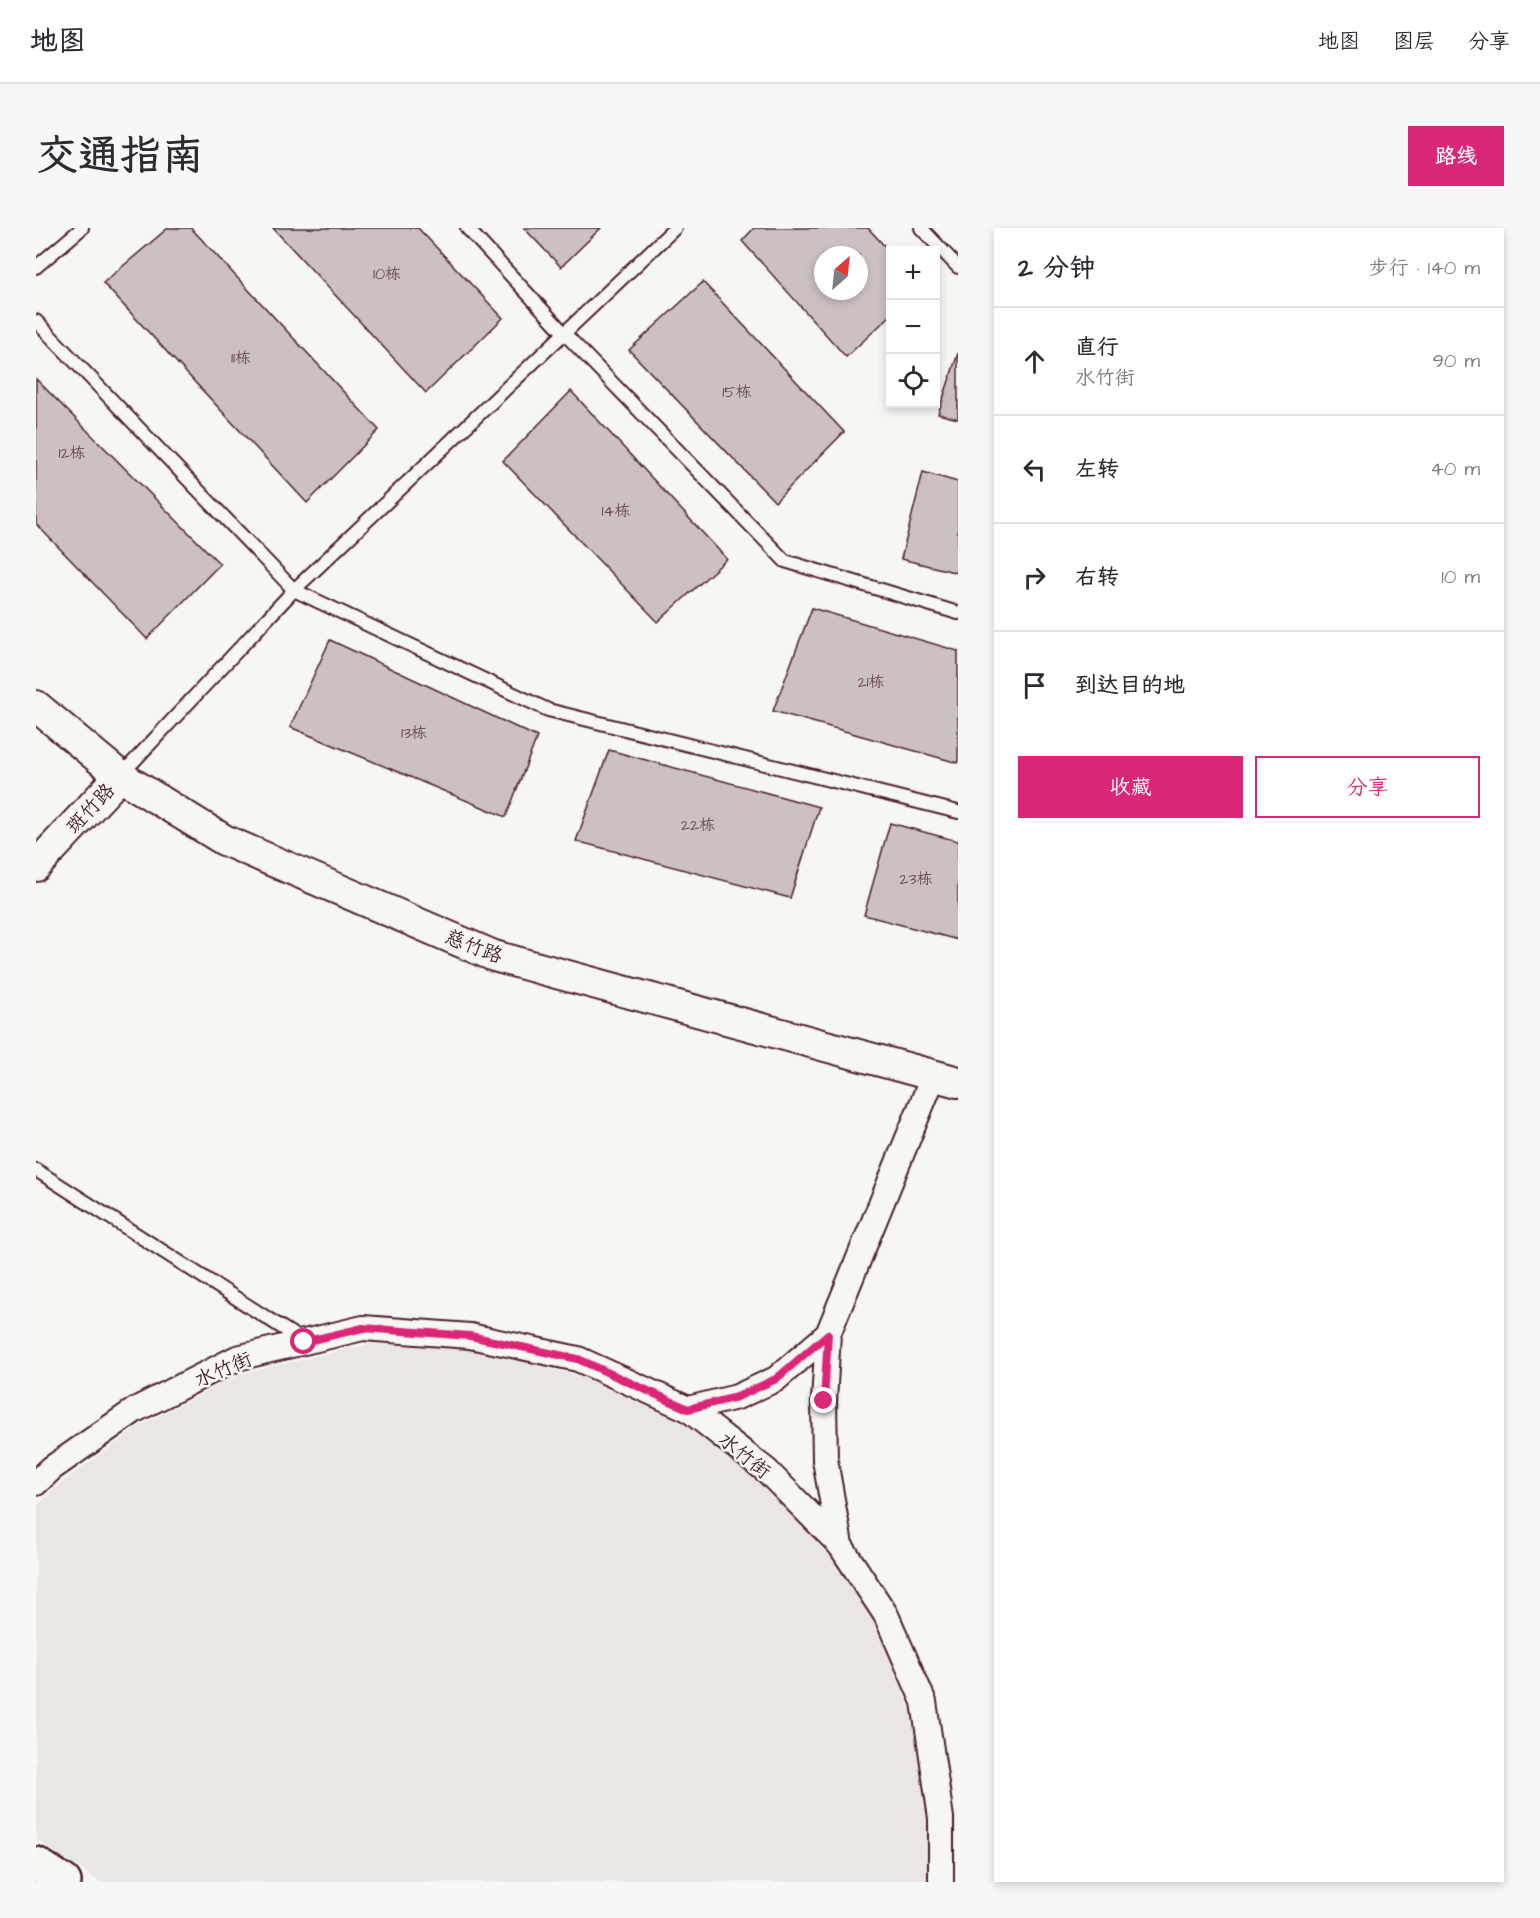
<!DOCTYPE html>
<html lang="zh">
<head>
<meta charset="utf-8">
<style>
	body { margin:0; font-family:"Architects Daughter","LXGW WenKai TC",sans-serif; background:#f7f7f7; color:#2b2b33 }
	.controls { position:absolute; right:18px; top:18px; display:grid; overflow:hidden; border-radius:0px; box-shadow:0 3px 9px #0003 }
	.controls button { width:54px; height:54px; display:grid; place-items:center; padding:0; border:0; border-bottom:2px solid #e1e1e2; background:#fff; color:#2b2b33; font:30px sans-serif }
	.compass { position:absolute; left:778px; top:18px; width:54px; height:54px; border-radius:50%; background:#fff; box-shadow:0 3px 9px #0003; rotate:27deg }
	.stop { position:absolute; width:18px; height:18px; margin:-14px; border:4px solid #db2777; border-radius:50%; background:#fff }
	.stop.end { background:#db2777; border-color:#fff; box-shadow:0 2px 6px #0008 }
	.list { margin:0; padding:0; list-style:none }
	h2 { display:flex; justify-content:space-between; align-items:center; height:78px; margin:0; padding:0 24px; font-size:26px }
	h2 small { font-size:20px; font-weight:400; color:#7c7c81 }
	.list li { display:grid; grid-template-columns:39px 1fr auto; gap:18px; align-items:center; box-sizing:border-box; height:108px; padding:0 24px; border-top:2px solid #e1e1e2 }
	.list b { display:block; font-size:22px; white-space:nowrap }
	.list p { margin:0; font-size:20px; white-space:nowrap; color:#7c7c81 }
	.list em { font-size:20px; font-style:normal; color:#7c7c81 }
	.actions { display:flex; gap:12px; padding:18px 24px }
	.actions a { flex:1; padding:14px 0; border:2px solid #db2777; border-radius:0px; text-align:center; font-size:21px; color:#db2777 }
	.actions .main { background:#db2777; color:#fff }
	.icon { flex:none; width:33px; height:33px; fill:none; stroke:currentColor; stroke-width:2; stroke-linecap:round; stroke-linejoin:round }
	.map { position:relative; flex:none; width:922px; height:1654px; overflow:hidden; border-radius:0px }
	header { display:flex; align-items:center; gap:36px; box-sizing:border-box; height:84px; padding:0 30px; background:#fff; border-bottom:2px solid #e1e1e2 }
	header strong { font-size:28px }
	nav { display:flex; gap:33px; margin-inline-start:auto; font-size:21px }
	.intro { display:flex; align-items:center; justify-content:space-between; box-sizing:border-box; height:144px; padding:0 36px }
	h1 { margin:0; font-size:42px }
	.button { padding:15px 27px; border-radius:0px; background:#db2777; color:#fff; font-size:21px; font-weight:700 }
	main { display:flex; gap:36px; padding:0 36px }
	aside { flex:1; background:#fff; border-radius:0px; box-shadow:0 3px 9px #0003 }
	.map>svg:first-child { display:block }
	.built { fill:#e9e6e3 }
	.building { fill:#ccc1c0; stroke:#4a1f2b; stroke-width:1.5; fill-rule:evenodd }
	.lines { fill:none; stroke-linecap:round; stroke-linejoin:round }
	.service-casing { stroke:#4a1f2b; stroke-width:16 }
	.minor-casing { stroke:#4a1f2b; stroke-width:28 }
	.tertiary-casing { stroke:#4a1f2b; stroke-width:34 }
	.primary-casing { stroke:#4a1f2b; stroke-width:38 }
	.service { stroke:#f6f6f2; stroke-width:12 }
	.minor { stroke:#f6f6f2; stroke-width:24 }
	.tertiary { stroke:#f6f6f2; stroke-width:30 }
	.primary { stroke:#f6f6f2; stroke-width:33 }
	.route { stroke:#db2777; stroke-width:8 }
	.labels { text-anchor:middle; stroke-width:5; stroke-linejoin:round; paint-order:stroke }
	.number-label { font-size:16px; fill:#6a4850 }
	.street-label { font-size:20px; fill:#4a1f2b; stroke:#f6f6f2 }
</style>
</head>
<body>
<header>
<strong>地图</strong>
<nav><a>地图</a><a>图层</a><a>分享</a></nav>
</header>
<div class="intro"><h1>交通指南</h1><a class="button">路线</a></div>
<main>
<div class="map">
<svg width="922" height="1654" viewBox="0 0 922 1654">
	<rect width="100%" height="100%" fill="#f6f6f2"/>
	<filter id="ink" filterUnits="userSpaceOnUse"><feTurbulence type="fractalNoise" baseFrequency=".0167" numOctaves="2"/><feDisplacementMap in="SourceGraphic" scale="12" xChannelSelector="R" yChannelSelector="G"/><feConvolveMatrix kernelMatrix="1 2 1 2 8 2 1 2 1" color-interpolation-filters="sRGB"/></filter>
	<g filter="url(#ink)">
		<path class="built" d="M333,1116L434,1121L544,1148L645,1194L726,1254L796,1331L841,1396L875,1484L893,1591L892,1654H64L0,1611V1278L30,1251L107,1196L205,1146Z"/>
		<path class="building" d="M132,0H155L343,202L271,275L67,55Z
			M237,0H382L467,90L390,165Z
			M488,0H565L525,39Z
			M718,0H832L855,25V87L810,129L706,13ZM787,27H823V63H787Z
			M667,54L808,204L739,274L593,122Z
			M922,125V191L902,186Z
			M0,151L184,336L111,411L0,296Z
			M535,163L691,331L622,394L467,233Z
			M887,244L922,254V345L865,331Z
			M776,380L922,423V535L737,483Z
			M294,412L501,509L470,589L254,499Z
			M573,522L783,579L754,670L540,613Z
			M854,595L922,613V712L828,687Z"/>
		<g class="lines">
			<g class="service-casing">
				<path id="service" d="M431,0L528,105L749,333L922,385
					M885,0L922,39
					M0,39L46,0
					M0,93L258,362L512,482L922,584
					M84,548L258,362L639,0
					M0,942L267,1113"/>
			</g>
			<g class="minor-casing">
				<path id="minor" d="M652,1181L701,1169L740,1151L792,1106
					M0,1255L16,1240L99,1182L201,1130L327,1100L434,1108L542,1131L652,1181L731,1243L804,1317L850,1387L888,1474L905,1590V1654
					M804,1317L789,1232L788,1173L792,1106L897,849"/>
			</g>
			<g class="tertiary-casing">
				<path id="tertiary" d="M0,478L84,548L188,612L458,728L922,854
					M0,638L84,548"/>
			</g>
			<g class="primary-casing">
				<path id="primary" d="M0,1636L28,1654"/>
			</g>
			<use href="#service" class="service"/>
			<use href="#minor" class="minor"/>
			<use href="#tertiary" class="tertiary"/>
			<use href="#primary" class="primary"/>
		</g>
	</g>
	<g class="lines" filter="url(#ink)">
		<path class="route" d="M268,1114L327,1100L434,1108L542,1131L652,1181L701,1169L740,1151L792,1106L788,1173"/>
	</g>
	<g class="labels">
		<g class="number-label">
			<text x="351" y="51">10栋</text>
			<text x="205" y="135">11栋</text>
			<text x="701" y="169">15栋</text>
			<text x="36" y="230">12栋</text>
			<text x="580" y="288">14栋</text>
			<text x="835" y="459">21栋</text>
			<text x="378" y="510">13栋</text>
			<text x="662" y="602">22栋</text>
			<text x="880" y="656">23栋</text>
		</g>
		<g class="street-label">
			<text transform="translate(54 580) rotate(-47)" y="7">斑竹路</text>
			<text transform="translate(438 718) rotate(21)" y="7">慈竹路</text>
			<text transform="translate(187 1141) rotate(-23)" y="7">水竹街</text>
			<text transform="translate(709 1227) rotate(39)" y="7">水竹街</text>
		</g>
	</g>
</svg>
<div class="controls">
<button>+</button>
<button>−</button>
<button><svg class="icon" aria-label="locate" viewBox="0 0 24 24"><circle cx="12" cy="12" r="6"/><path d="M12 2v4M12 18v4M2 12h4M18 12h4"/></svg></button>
</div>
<svg class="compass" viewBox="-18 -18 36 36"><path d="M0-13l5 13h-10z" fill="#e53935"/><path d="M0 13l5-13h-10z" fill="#7c7c81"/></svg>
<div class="stop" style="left:268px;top:1114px"></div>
<div class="stop end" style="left:788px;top:1173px"></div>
</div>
<aside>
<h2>2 分钟<small>步行 · 140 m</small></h2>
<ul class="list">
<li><svg class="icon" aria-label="ahead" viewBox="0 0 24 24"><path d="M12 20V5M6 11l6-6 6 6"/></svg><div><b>直行</b><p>水竹街</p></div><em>90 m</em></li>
<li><svg class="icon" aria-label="left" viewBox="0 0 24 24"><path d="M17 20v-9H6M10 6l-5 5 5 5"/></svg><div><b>左转</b></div><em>40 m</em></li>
<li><svg class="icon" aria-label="right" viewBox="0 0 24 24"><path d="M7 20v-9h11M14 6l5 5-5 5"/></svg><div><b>右转</b></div><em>10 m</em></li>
<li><svg class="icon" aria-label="arrive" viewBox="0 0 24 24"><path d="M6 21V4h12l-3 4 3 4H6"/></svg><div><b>到达目的地</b></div></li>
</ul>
<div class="actions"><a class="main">收藏</a><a>分享</a></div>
</aside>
</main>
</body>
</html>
